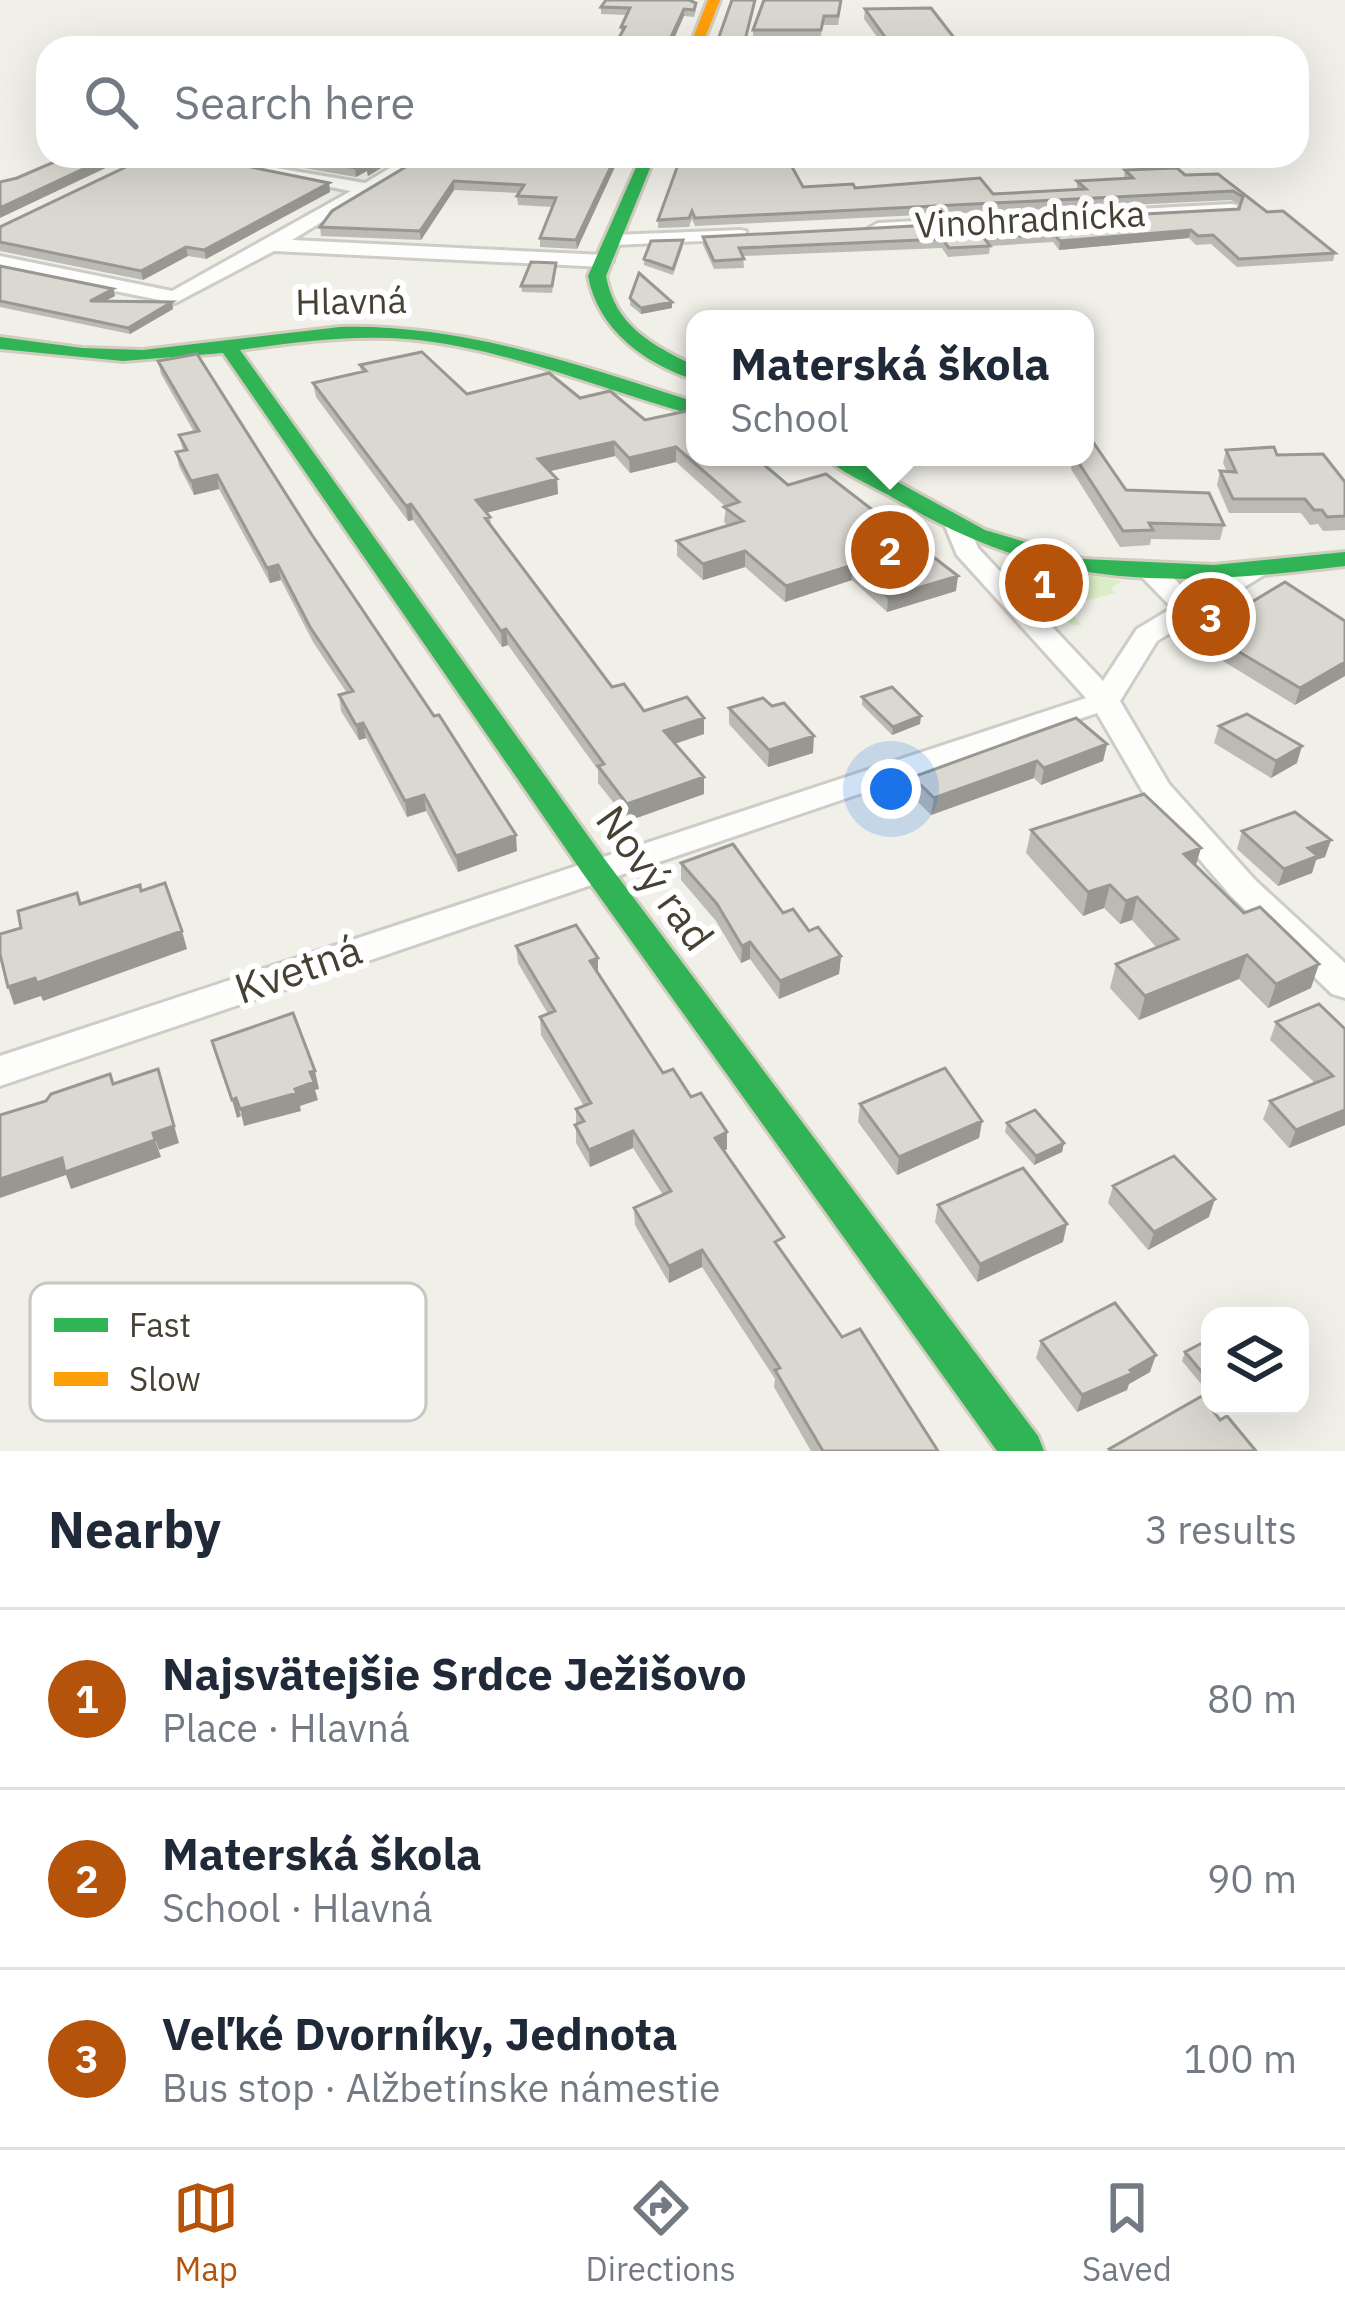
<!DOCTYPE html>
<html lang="en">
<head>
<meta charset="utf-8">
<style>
	body { margin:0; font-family:"IBM Plex Sans",sans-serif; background:#f2f2f3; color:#1f2937 }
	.controls { position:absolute; right:36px; bottom:36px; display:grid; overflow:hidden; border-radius:24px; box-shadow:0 12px 48px #0002 }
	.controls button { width:108px; height:108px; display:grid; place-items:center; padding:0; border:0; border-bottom:3px solid #e0e1e3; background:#fff; color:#1f2937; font:60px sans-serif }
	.you { position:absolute; left:891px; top:789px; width:42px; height:42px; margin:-30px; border:9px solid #fff; border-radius:50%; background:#1a73e8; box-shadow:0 0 0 18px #1a73e833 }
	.badge { display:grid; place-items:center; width:78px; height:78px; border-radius:50%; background:#b45309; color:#fff; font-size:39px; font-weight:700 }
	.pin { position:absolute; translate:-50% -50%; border:6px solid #fff; box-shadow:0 3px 12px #0006 }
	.popup { position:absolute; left:686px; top:310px; width:408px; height:156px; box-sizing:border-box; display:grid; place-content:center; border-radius:24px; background:#fff; filter:drop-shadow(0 3px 9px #0005); font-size:39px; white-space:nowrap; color:#747a83 }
	.popup b { font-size:45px; color:#1f2937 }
	.popup::after { content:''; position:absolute; left:50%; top:100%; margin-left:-24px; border:24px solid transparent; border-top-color:#fff }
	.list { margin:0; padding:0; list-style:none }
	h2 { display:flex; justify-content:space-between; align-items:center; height:156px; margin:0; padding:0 48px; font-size:51px }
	h2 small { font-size:39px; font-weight:400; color:#747a83 }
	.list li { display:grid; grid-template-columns:78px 1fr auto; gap:36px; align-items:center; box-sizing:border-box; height:180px; padding:0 48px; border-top:3px solid #e0e1e3 }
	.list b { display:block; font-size:45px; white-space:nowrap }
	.list p { margin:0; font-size:39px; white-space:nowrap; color:#747a83 }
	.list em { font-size:39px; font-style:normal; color:#747a83 }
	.icon { flex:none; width:66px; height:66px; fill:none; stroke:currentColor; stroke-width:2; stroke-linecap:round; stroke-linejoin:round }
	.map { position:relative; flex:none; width:1345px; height:1451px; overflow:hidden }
	.search { position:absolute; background:#fff; box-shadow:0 12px 48px #0002; left:36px; right:36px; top:36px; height:132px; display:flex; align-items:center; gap:30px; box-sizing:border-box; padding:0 42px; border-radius:36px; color:#747a83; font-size:45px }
	.sheet { height:696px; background:#fff }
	nav { display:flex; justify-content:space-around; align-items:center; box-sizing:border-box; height:168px; border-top:3px solid #e0e1e3; background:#fff; font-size:33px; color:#747a83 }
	nav a { display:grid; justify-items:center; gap:6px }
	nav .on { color:#b45309 }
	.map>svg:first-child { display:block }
	.green { fill:#dbedc7 }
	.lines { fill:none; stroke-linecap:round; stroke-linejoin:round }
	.street-casing { stroke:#ceccc6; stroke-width:6 }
	.fast-casing { stroke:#d0cdbf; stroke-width:6 }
	.slow-casing { stroke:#d0cdbf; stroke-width:6 }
	.street { fill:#fdfdfc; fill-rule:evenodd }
	.fast { fill:#30b455; fill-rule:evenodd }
	.slow { fill:#ff9f0a; fill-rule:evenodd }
	.wall { fill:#bbbab4 }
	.shaded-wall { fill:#999792 }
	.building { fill:#dad8d1; stroke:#999792; stroke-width:3 }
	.labels { text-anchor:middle; stroke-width:12; stroke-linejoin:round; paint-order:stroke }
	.far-street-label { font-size:36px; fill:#474134; stroke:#fff }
	.street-label { font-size:42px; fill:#474134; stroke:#fff }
	.key { fill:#fff; stroke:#c8c6c2; stroke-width:3 }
	.key-label { font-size:33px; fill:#474134 }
</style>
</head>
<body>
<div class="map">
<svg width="1345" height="1451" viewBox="0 0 1345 1451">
	<rect width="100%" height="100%" fill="#f0efe8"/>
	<path class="green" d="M1013,562L1122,581L1111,588L1115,593L1066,606L1082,626C1044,621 1024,594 998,568Z"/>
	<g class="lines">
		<g class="street-casing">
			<path id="street" d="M169,156H206L365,183L410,156H430L292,240L604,255L613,261L604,267L274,251L175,303L0,268V256L172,291L351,191Z
				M1231,204L1237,205V213L878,233L869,228L878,223Z
				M740,230L746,231V239L614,245L605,240L614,235Z
				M958,518L967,521L978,548L1103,681L1137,629L1172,608L1142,577L1138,571L1142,565H1160L1192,596L1246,563H1264L1268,569L1264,575L1157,641L1120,701L1169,784L1255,880L1345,963V998L1332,994L1231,896L1146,797L1097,713L0,1086V1056L1086,698L957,555L945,526Z"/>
		</g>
		<g class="fast-casing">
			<path id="fast" d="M641,156H655L606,276C615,326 652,345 695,366V380C645,364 598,330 588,276Z
				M340,327C463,324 579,365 695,402V415C599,389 508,348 407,339C351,335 296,342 240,350L606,861L1038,1436L1044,1451H997L584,875L223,353L123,361L0,349V337L82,348L143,350Z
				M825,457H852L985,530L1083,559L1214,565L1345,552V566C1172,587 1051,592 897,500C874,486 844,475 825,457Z"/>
		</g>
		<g class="slow-casing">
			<path id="slow" d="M708,0H720L701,48H689Z"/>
		</g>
		<use href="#street" class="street"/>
		<use href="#fast" class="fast"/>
		<use href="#slow" class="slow"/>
	</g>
	<path class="wall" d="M842,0L838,25H823L820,40L753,39V30Z
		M601,7L696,10L694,17L684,16L621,34V27L627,15L601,14Z
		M865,9L962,48H885L864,19Z
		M233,156H401L368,176L367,171L356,177Z
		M424,156H620L577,249L540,247V238L553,207L518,205L517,196L519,193L454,190L421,240L321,236L320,227Z
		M1125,170L1185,175L1218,174L1267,212L1335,253L1333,261L1237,267L1211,244L1196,245L1189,238L1059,250L1053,242L990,246L989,254L948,257L942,248L743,256L744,268L714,269L703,245V237L1239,209L1241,205L1231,200L695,226L692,219L689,227L658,228V220L803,187L993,194L1077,190V181L1124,178Z
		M329,183L330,192L206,259L188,256L143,280L0,251V227Z
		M683,246L673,275L644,265V259Z
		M556,263L552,293L522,292L521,286Z
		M0,266L113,289L115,296L104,301L172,302L173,309L130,334L0,307Z
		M630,298L672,308L641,314L630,305Z
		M158,361L312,535L517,851L458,872L426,811L407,817L366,738L359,740L341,711L339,695L347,693L313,642L281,580L270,583L219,489L194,495L179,466L176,452L183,450L179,435L194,432L161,374Z
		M360,365L467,394L580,398L645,420L695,457L788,485L956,591L887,612L852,580L785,602L745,567L703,580L677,556V541L728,526L724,522L726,507L676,462L630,473L615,456L549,471L557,479L558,494L486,513L490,517L491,525L612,687L644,711L704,734L675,744L704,794L628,821L598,783V770L508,645L502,647L413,520L408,521L316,397L313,383L361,372Z
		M1226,450L1277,455L1345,482V530L1323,531L1318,524L1310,525L1301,513H1229L1217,485L1220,471L1227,472L1223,463Z
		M1073,457H1085L1126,490L1224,525L1220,540L1151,539L1150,545L1120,547L1071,469Z
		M1345,621L1295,705L1200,647L1204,631Z
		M862,697L920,724L892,735L862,705Z
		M729,708L813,753L768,767L729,724Z
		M1219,726L1297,763L1271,778L1214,743Z
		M1107,744L1103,761L1041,785L1034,778L931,815L910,794L913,777Z
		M1031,830L1196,865L1311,988L1268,1008L1239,979L1139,1020L1110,988L1116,964L1157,948L1132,920L1120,924L1104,908L1083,916L1026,853Z
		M1242,831L1325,857L1316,860L1312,873L1278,886L1237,849Z
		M681,863L783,913L841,956L839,974L779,999L750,959L741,963L716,921L681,880Z
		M516,946L598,974L663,1073L691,1097L727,1132V1149L724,1151L782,1252L842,1337L938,1451H811L774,1387L775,1379L702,1267L669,1283L635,1225L634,1208L663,1195L633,1148L590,1167L576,1143V1109L584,1106L541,1035L540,1017L548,1014L518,963Z
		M1276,1022L1345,1029V1125L1289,1148L1263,1119L1270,1101L1315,1083L1270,1040Z
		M860,1104L982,1121L979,1138L897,1175L858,1122Z
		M1007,1123L1064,1143L1062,1152L1034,1165L1005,1132Z
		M1113,1186L1209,1217L1148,1250L1108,1203Z
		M938,1205L1063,1242L977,1282L935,1222Z
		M1041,1341L1150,1372L1129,1384L1127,1390L1077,1412L1036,1358Z
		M1185,1352L1210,1381L1202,1385L1182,1361Z"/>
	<path class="shaded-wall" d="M684,9V16L670,48H666Z
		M111,156H131L0,218V208Z
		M386,156H401L368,176L367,171L356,177L355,168L375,158Z
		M616,156H620L577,249L576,240Z
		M454,181V190L421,240L420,231Z
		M329,183L330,192L206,259L204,250Z
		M1191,230L1189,238L1059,250L1060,241Z
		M186,247L188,256L143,280L141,271Z
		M113,289L115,296L92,308L90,301Z
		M172,302L173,309L130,334L128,328Z
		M672,302V308L641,314V308Z
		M614,442L615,456L538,474V459Z
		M676,447V462L630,473L629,458Z
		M217,475L219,489L194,495L191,481Z
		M557,479L558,494L478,515L476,500Z
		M411,504L413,520L408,521L406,506Z
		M745,551V567L703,580V564Z
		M278,565L281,580L270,583L267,568Z
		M853,565L852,580L785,602L786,586Z
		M958,576L956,591L887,612L888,597Z
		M506,629L508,645L502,647L501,631Z
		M1345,662V676L1295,705L1300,688Z
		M921,716L920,724L892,735L893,727Z
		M704,718V734L664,747V731Z
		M363,723L366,738L359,740L356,725Z
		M814,736L813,753L768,767L769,750Z
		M1107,744L1103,761L1041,785L1044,768Z
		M1302,746L1297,763L1271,778L1276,761Z
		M1037,761L1034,778L931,815L934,798Z
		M704,777V794L628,821L627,804Z
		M424,795L426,811L407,817L405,801Z
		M516,835L517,851L458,872L456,856Z
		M1331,840L1325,857L1316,860L1312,873L1278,886L1284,869L1308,848Z
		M1201,848L1194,872L1184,854Z
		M1110,885L1104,908L1083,916L1088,892Z
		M1137,897L1132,920L1120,924L1126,901Z
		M182,931L187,949L43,1001L41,996L14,1005L8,987Z
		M750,942V959L741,963L742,946Z
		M1247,955L1239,979L1139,1020L1145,996Z
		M841,956L839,974L779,999L780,981Z
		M598,958V975L590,961Z
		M1319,964L1311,988L1268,1008L1276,984Z
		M315,1071L319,1089L315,1090L318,1100L300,1106L301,1111L244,1126L240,1109L295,1089L310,1072Z
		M163,1086L179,1143L159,1150L153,1133Z
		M236,1098L241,1116L237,1118L232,1100Z
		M1345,1110V1125L1289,1148L1296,1130Z
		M982,1121L979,1138L897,1175L899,1157Z
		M633,1131V1148L590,1167L589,1150Z
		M727,1132V1149L714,1155L715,1138Z
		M155,1140L161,1157L71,1189L66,1175L0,1198V1179L62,1158Z
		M1064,1143L1062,1152L1034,1165L1036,1156Z
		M1215,1199L1209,1217L1148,1250L1154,1232Z
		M1067,1224L1063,1242L977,1282L980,1264Z
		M702,1250V1267L669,1283V1266Z
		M1156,1355L1150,1372L1129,1384L1127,1390L1077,1412L1082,1395Z"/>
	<path class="building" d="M606,0H689L696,3L694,10L684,9L666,48H613L625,27H621L630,8L601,7Z
		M732,0H755L743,48H715Z
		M764,0H841L838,16H824L821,30H753Z
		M931,8L962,48H893L865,9Z
		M68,156H111L0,208V182L17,178Z
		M149,156H197L329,183L204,250L186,247L141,271L0,242V227Z
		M281,156H386L367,168L375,158L355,168Z
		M424,156H616L576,240L540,238L556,198L517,196L524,185L454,181L420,231L320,227L332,211Z
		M679,162L791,165L803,187L853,184L855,188L980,178L993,194L1086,189L1077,181L1133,178L1125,170L1177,168L1185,175L1218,174L1267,212L1283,211L1335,253L1239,259L1213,235L1198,236L1191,230L1060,241L1054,234L984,238L990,246L949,248L942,239L739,248L744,259L714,261L703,237L1239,209L1243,197L1233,191L695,218L692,211L689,218L658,220Z
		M683,240L673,269L644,259L651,241Z
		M531,262L556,263L552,286H521Z
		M0,266L113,289L90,301L172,302L128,328L0,301Z
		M639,273L672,302L641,308L630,298Z
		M422,352L467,394L549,373L580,398L610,391L645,420L687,411L695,420V457H755L788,485L826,474L958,576L888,597L853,565L786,586L745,551L703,564L677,541L743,521L724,507L739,502L676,447L629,458L614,442L538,459L557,479L476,500L490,517L485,518L612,687L624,684L644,711L687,697L704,718L664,731L704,777L627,804L598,766L604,764L506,629L501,631L411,504L406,506L313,383L366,371L360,365Z
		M197,354L312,535L434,716L439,715L516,835L456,856L424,795L405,801L363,723L356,725L339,695L353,691L310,627L278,565L267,568L217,475L191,481L176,452L187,450L179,435L199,431L158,361Z
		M1093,442L1126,490L1209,493L1224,525L1149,523L1153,530L1123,531L1075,457H1085V446Z
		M1274,447L1277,455L1323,454L1345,482V516L1327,517L1322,510H1314L1305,499H1233L1220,471L1236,472L1226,450Z
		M1285,582L1345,621V662L1300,688L1204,631Z
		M892,687L921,716L893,727L862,697Z
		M763,698L772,706L784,703L814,736L769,750L729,708Z
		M1247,714L1302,746L1276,761L1219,726Z
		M1076,718L1107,744L1044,768L1037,761L934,798L913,777Z
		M1144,794L1201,848L1184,854L1244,913L1260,907L1319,964L1276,984L1247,955L1145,996L1116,964L1178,939L1137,897L1126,901L1110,885L1088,892L1031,830Z
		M1295,812L1331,840L1308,848L1318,856L1284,869L1242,831Z
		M733,844L783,913L793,909L809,931L818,927L841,956L780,981L750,942L742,946L717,904L681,863Z
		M165,883L182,931L37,983L35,978L8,987L0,954V934L21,928L18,911L77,893L80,904L140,885L141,891Z
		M576,925L598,958L590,961L663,1073L673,1069L691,1097L701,1093L727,1132L715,1138L784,1237L775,1242L842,1337L860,1329L938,1451H823L775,1370L780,1368L702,1250L669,1266L634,1208L671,1191L633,1131L589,1150L575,1125L584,1121L576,1109L591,1103L540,1017L555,1011L516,946Z
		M1319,1004L1345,1029V1110L1296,1130L1270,1101L1333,1076L1276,1022Z
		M293,1013L315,1071L310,1072L314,1082L295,1089L297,1093L240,1109L236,1098L232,1100L212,1041Z
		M945,1068L982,1121L899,1157L860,1104Z
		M158,1069L174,1126L153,1133L155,1140L65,1172L62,1158L0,1179V1115L46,1101L51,1094L110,1074L113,1084Z
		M1035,1110L1064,1143L1036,1156L1007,1123Z
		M1174,1156L1215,1199L1154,1232L1113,1186Z
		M1023,1168L1067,1224L980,1264L938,1205Z
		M1115,1303L1156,1355L1130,1370L1133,1373L1082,1395L1041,1341Z
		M1210,1339V1374L1206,1377L1185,1352Z
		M1202,1396L1220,1420L1227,1416L1256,1451H1111L1109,1449Z"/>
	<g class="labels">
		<g class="far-street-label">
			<text transform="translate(1030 219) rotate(-3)" y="13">Vinohradnícka</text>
			<text transform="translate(351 301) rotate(-1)" y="13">Hlavná</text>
		</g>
		<g class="street-label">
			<text transform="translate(655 878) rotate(54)" y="15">Nový rad</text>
			<text transform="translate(298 969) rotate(-19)" y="15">Kvetná</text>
		</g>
	</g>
	<rect x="30" y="1283" width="396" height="138" rx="18" class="key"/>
	<rect x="54" y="1318" width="54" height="14" fill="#30b455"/>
	<rect x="54" y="1372" width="54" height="14" fill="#ff9f0a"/>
	<g class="key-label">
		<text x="129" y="1337">Fast</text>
		<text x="129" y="1391">Slow</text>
	</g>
</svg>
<div class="controls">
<button><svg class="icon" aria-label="layers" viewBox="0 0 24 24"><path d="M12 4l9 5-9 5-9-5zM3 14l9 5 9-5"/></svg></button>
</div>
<div class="you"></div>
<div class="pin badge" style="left:1044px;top:583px">1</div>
<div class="pin badge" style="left:890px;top:550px">2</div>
<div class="popup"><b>Materská škola</b>School</div>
<div class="pin badge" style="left:1211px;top:617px">3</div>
<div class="search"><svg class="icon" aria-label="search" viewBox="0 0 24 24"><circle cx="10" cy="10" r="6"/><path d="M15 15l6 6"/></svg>Search here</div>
</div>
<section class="sheet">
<h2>Nearby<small>3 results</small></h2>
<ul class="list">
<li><span class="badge">1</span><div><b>Najsvätejšie Srdce Ježišovo</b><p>Place · Hlavná</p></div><em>80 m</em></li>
<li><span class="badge">2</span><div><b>Materská škola</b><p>School · Hlavná</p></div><em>90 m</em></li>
<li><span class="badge">3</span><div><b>Veľké Dvorníky, Jednota</b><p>Bus stop · Alžbetínske námestie</p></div><em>100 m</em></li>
</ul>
</section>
<nav>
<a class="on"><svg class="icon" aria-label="map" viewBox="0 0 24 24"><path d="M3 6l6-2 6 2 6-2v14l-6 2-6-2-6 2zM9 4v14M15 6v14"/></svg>Map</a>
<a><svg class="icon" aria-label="directions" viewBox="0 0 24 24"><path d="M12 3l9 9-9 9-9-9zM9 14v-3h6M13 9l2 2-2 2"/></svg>Directions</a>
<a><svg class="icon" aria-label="saved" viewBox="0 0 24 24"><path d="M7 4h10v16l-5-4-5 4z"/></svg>Saved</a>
</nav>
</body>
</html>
